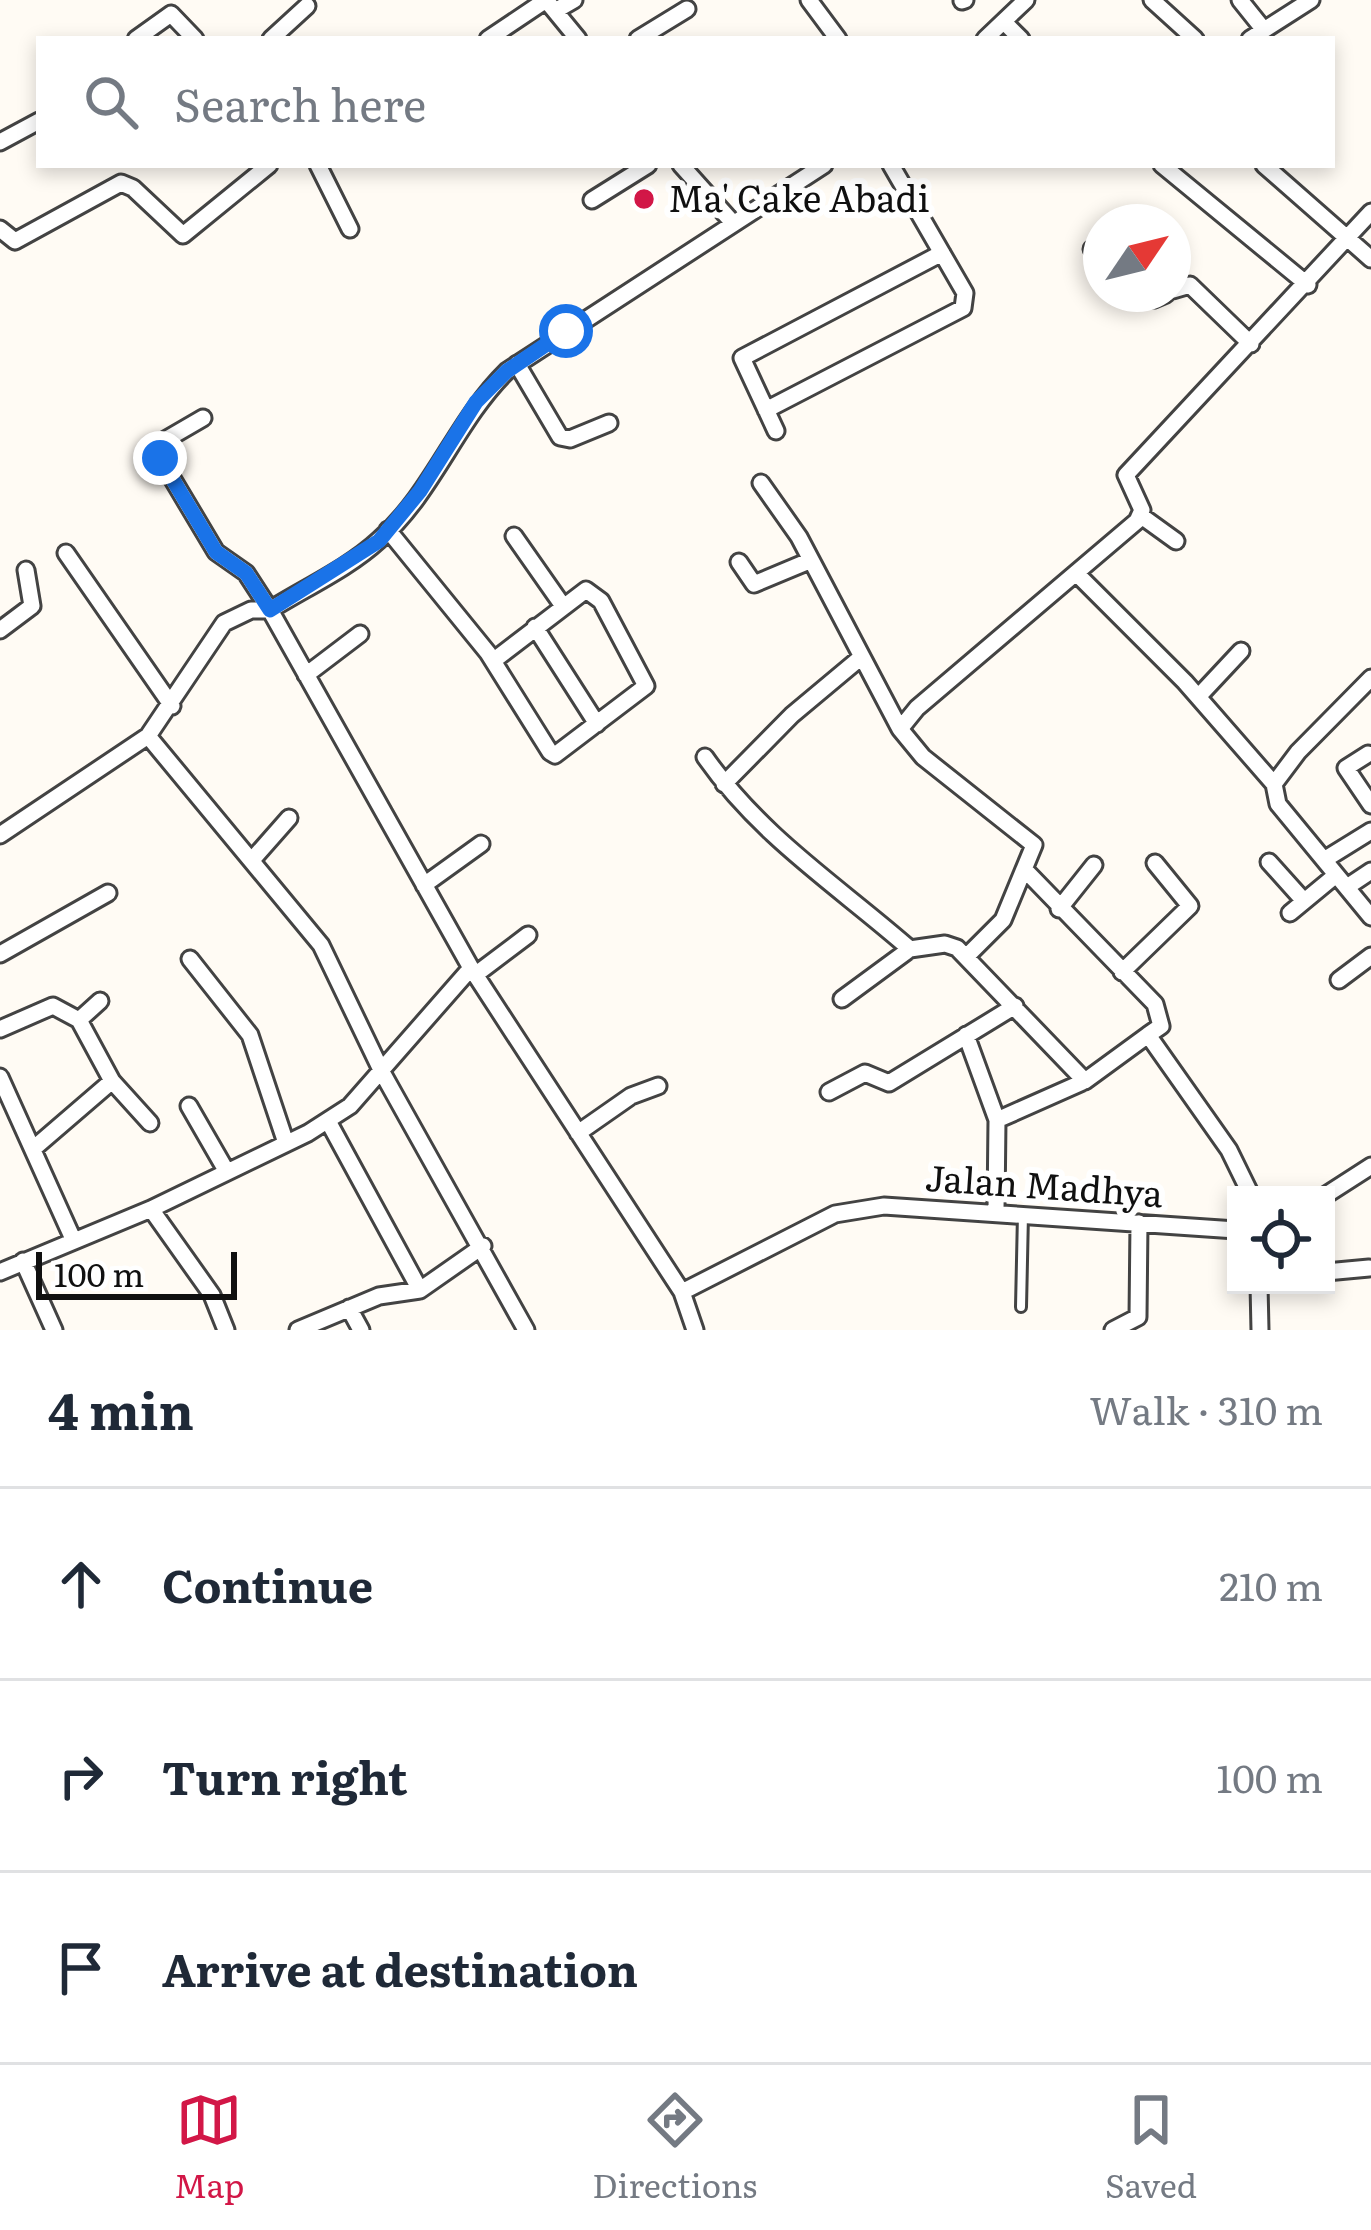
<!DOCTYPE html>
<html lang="en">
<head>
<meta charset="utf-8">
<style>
	body { margin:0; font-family:Literata,serif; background:#f2f2f3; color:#1f2937 }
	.controls { position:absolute; right:36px; bottom:36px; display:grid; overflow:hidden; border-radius:0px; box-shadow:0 6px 18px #0003 }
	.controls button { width:108px; height:108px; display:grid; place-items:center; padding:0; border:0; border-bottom:3px solid #e0e1e3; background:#fff; color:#1f2937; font:60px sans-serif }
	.compass { position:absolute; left:1083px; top:204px; width:108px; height:108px; border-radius:50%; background:#fff; box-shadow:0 6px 18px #0003; rotate:55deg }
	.scale { position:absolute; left:36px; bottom:30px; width:201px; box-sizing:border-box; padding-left:12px; border:6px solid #101010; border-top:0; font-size:33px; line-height:42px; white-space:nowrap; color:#101010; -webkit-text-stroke:9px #fff; paint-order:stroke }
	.stop { position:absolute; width:36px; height:36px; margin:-27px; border:9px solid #1a73e8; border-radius:50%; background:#fff }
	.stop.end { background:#1a73e8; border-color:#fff; box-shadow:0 3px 12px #0008 }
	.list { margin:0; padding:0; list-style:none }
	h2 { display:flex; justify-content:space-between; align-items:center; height:156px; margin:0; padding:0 48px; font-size:51px }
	h2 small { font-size:39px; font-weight:400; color:#747a83 }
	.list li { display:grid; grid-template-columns:78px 1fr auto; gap:36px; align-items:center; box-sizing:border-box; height:192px; padding:0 48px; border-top:3px solid #e0e1e3 }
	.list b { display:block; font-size:45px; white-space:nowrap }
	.list em { font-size:39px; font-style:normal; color:#747a83 }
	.icon { flex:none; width:66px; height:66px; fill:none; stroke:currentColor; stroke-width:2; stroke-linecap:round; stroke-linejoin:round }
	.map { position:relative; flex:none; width:1371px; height:1330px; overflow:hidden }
	.search { position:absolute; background:#fff; box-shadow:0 6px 18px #0003; left:36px; right:36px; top:36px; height:132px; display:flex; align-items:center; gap:30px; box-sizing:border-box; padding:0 42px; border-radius:0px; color:#747a83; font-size:45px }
	.sheet { height:732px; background:#fff }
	nav { display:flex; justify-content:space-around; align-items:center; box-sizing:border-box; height:168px; border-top:3px solid #e0e1e3; background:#fff; font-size:33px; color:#747a83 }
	nav a { display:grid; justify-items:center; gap:6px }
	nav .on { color:#d21747 }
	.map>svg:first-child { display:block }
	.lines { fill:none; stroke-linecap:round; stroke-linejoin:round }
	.lane-casing { stroke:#434343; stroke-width:14 }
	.street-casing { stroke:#434343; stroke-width:21 }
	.lane { stroke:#fff; stroke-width:8 }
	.street { stroke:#fff; stroke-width:15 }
	.route { stroke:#1a73e8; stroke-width:15 }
	.poi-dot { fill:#d21747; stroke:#fff; stroke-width:4.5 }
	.labels { text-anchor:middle; stroke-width:12; stroke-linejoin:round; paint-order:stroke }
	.poi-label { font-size:36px; fill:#101010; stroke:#fff; text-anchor:start }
	.street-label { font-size:36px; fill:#101010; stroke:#fff }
</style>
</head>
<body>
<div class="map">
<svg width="1371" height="1330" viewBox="0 0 1371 1330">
	<rect width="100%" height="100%" fill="#fffbf4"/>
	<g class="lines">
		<g class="lane-casing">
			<path id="lane" d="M1021,1307L1023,1214"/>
		</g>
		<g class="street-casing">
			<path id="street" d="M809,0L838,39
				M1152,0L1195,39
				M1240,0L1264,30
				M962,1L965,0
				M555,11L574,0
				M1004,22L1021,39
				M136,39L171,14L195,39
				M271,39L307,6
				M488,39L546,0L578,39
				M638,39L687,9
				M985,39L1026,0
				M1250,39L1311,0
				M0,142L39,121
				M318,165L350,229
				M681,165L733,223
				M1162,165L1308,285
				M1264,165L1371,259
				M592,200L648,165
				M0,229L15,241L121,183L133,188L183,235L269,165
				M1092,249L1101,257
				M1173,290L1190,285L1251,344
				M1145,294L1154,299L1166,294
				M517,364L560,437L570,439L609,423
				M766,410L963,308L965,293L891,165
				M203,418L160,443V458L216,552L246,573L270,610
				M776,431L742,358L942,253
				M761,483L799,537L900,729
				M1140,515L1176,541
				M388,530L488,653L493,661L550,752L555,755L646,686L601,601L586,590L493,661
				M514,536L563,606
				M66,553L172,706
				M739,562L754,584L809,561
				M1078,575L1185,682L1274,784
				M535,627L597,724
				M0,630L32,606L26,570
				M306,675L360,634
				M1198,697L1241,651
				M148,736L321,945L383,1074L526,1330
				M1368,754L1346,768L1371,805
				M705,757C761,837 838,886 910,949L945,944L957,948L1085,1081
				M724,784L792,715L859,659
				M1274,784L1278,804L1371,917
				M1274,784L1298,752L1371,678
				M0,835L148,736L224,623L251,610H270
				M252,860L289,818
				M1324,860L1371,831
				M1269,862L1304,901
				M1026,871L1155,1004L1161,1026L1148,1035L1229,1150L1251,1195
				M424,885L481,844
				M1347,887L1371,871
				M1059,909L1094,865
				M1290,913L1336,875
				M0,954L108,893
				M966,957L1003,920L1034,845L923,757L900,729L917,708L1137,521L1142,510L1126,475L1371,212
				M190,959L250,1035L286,1143
				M1122,972L1190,906L1155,863
				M475,975L528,935
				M1339,980L1371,956
				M842,999L910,949
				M79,1020L112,1081L150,1123
				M0,1029L53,1006L79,1020L100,1001
				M966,1035L997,1120
				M0,1077L73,1239
				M829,1092L865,1073L889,1083L1015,1006
				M189,1106L227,1172
				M328,1121L420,1290
				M578,1133L631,1096L658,1086
				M33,1149L112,1081
				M1326,1195L1371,1166
				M151,1209L212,1295L226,1330
				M996,1210L997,1120L1085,1081L1148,1035
				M23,1261L54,1330
				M0,1272L151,1209L308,1133L350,1106L471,968
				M1326,1272L1369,1268
				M1259,1285L1260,1330
				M682,1292L835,1214L884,1206L1236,1230
				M349,1308L361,1330
				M298,1330L379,1296L420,1290L483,1246
				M695,1330L682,1292L471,968L270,610C305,588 349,568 379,540C433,493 456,421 507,371L824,165
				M1113,1330L1138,1317L1139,1223"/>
		</g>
		<use href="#lane" class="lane"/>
		<use href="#street" class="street"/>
	</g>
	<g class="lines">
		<path class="route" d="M160,458L216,552L246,573L270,610L379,541L420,491L476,402L507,371L566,331"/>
	</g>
	<circle class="poi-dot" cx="644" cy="199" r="12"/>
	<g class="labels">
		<g class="poi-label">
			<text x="668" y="212">Ma' Cake Abadi</text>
		</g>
		<g class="street-label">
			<text transform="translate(1044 1186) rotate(4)" y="13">Jalan Madhya</text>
		</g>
	</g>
</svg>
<div class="controls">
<button><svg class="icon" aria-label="locate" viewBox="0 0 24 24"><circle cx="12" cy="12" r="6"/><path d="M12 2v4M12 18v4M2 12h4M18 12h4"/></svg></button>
</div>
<svg class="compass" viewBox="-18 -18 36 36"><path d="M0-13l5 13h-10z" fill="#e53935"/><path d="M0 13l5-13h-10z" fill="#747a83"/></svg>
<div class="scale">100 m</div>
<div class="stop" style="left:566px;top:331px"></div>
<div class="stop end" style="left:160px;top:458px"></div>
<div class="search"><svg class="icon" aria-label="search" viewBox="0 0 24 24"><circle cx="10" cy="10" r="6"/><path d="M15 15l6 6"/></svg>Search here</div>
</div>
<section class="sheet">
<h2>4 min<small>Walk · 310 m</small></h2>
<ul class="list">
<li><svg class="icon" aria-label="ahead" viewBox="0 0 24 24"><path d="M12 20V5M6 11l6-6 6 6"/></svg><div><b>Continue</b></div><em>210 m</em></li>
<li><svg class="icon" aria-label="right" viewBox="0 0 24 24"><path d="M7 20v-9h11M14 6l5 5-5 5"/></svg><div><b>Turn right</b></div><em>100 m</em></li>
<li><svg class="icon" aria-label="arrive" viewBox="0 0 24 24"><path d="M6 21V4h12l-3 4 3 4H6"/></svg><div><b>Arrive at destination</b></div></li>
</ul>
</section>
<nav>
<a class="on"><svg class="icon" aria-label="map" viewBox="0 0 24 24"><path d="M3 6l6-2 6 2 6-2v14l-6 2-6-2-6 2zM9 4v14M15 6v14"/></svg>Map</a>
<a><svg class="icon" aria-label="directions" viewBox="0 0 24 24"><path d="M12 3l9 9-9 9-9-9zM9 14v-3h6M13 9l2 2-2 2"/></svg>Directions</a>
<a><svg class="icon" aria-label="saved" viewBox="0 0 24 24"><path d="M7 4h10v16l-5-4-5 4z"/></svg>Saved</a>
</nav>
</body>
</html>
